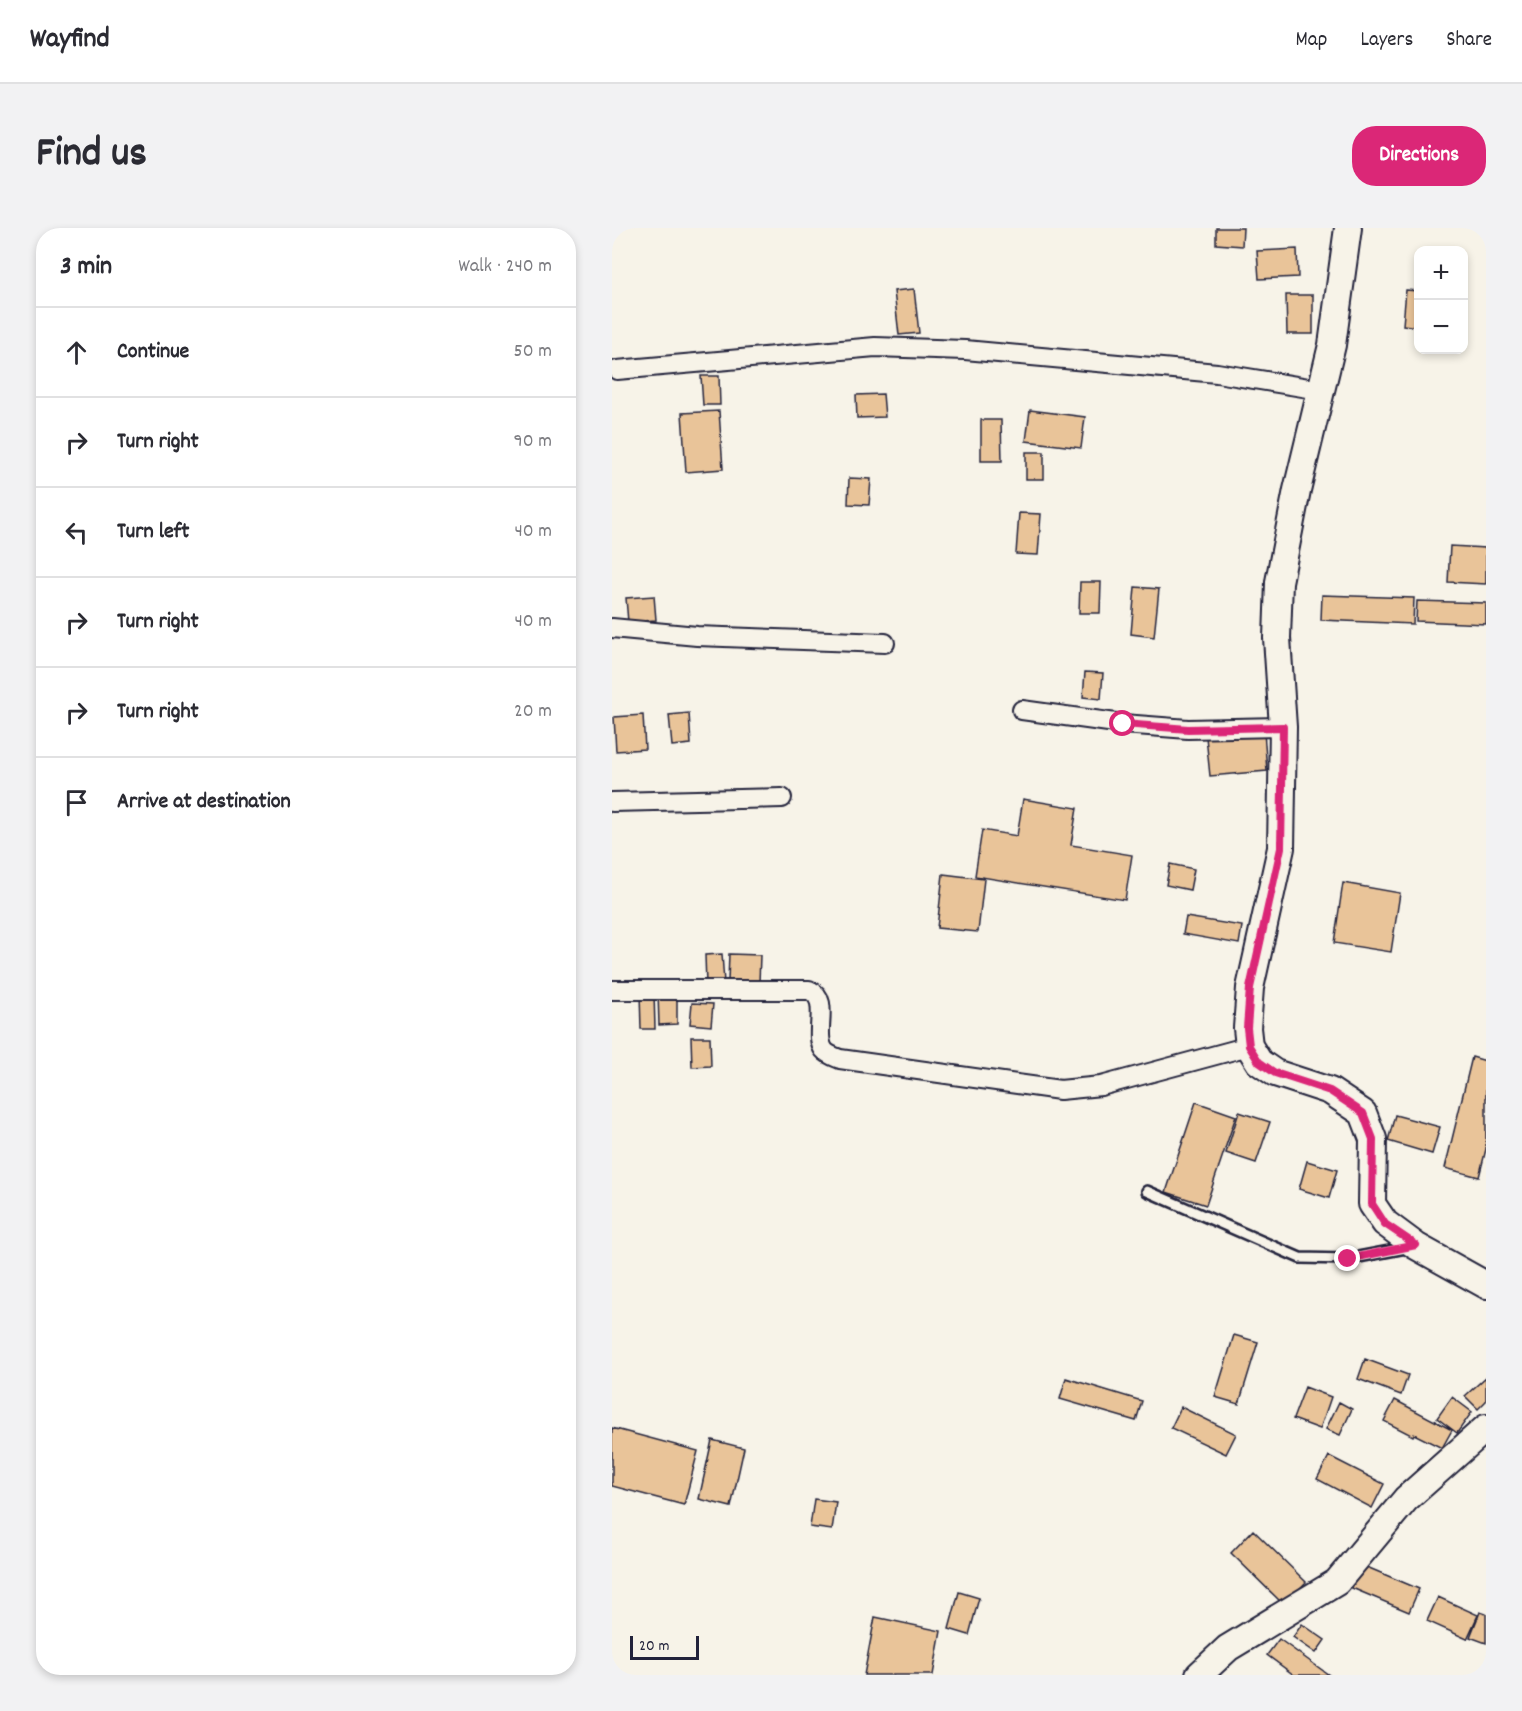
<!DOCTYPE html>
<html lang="en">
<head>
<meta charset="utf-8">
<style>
	body { margin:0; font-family:Dekko,sans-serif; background:#f2f2f3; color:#2b2b33 }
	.controls { position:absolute; right:18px; top:18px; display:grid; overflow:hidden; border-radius:12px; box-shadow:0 3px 9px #0003 }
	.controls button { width:54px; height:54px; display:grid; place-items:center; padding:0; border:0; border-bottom:2px solid #e1e1e2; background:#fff; color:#2b2b33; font:30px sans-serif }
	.scale { position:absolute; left:18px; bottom:15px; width:69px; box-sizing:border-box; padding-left:6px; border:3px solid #22223b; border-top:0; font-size:16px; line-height:21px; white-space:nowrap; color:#22223b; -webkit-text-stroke:4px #f7f3e8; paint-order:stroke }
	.stop { position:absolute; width:18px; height:18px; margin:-14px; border:4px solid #db2777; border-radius:50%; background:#fff }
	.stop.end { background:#db2777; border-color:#fff; box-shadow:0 2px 6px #0008 }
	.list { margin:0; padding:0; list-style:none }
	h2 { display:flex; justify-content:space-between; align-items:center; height:78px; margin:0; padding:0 24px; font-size:26px }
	h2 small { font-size:20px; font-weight:400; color:#7c7c81 }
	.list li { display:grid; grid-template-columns:39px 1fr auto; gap:18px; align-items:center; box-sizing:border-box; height:90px; padding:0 24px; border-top:2px solid #e1e1e2 }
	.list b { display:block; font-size:22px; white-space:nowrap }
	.list em { font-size:20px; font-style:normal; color:#7c7c81 }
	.icon { flex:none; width:33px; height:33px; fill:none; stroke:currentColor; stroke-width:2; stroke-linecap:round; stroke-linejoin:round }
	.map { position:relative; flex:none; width:874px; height:1447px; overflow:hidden; border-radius:24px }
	header { display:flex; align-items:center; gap:36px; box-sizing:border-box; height:84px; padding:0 30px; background:#fff; border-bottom:2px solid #e1e1e2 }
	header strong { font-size:28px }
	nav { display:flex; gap:33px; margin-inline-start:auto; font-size:21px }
	.intro { display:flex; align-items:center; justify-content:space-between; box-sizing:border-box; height:144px; padding:0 36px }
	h1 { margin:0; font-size:42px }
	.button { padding:15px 27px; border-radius:24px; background:#db2777; color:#fff; font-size:21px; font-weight:700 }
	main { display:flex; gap:36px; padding:0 36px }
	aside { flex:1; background:#fff; border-radius:24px; box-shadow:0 3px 9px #0003 }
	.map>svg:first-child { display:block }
	.building { fill:#e9c499; stroke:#22223b; stroke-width:1.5 }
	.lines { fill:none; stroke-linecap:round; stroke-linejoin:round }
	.lane-casing { stroke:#22223b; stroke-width:14 }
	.street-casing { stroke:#22223b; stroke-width:22 }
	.secondary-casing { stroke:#22223b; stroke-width:30 }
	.lane { stroke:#f7f3e8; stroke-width:9 }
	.street { stroke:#f7f3e8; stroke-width:18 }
	.secondary { stroke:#f7f3e8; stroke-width:26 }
	.route { stroke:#db2777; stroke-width:8 }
</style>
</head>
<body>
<header>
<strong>Wayfind</strong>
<nav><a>Map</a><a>Layers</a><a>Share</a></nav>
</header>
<div class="intro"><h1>Find us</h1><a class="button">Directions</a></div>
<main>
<aside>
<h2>3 min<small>Walk · 240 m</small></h2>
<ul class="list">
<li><svg class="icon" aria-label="ahead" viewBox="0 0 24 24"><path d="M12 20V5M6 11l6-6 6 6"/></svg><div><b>Continue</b></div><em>50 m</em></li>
<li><svg class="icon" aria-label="right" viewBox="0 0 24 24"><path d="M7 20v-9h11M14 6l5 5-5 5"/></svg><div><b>Turn right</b></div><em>90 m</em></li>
<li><svg class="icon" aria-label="left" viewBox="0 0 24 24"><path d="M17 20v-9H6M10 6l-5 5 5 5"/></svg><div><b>Turn left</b></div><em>40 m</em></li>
<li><svg class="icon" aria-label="right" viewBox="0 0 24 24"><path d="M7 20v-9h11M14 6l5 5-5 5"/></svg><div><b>Turn right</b></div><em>40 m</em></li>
<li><svg class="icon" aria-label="right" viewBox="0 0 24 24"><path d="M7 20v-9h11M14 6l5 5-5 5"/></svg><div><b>Turn right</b></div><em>20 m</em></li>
<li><svg class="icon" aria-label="arrive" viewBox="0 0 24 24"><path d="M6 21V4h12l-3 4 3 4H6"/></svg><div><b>Arrive at destination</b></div></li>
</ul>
</aside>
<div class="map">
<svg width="874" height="1447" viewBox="0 0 874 1447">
	<rect width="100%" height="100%" fill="#f7f3e8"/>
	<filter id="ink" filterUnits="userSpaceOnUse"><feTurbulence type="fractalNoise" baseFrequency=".0167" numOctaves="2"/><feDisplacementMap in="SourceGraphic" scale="12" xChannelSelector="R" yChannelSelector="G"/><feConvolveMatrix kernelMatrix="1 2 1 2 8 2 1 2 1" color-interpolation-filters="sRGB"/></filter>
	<g filter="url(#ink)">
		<path class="building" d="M604,0H631L630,18L604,16Z
			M685,21L686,49L647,51L645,23Z
			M302,61L307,105L287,107L282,63Z
			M794,62L806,63V99L791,97Z
			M674,67H701V106H675Z
			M89,148H107L108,177H91Z
			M271,166L273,189L245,190L244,167Z
			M418,182L473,189L469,220L414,213Z
			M107,183L111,241L74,244L70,185Z
			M369,192H389L390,233H369Z
			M414,224H432V251H414Z
			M237,250L259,251L257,277L236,276Z
			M407,285L429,286L426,327L404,326Z
			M838,318L874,320V356L836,354Z
			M468,354H489L488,385H467Z
			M523,359L547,361L542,409L519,406Z
			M710,367L802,370L801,396L709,392Z
			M42,368L44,392L16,394L14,370Z
			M805,373L874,375V396L804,393Z
			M473,444L491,445L489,471L471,469Z
			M77,485L79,516L60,518L57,487Z
			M31,487L33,521L4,523L2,489Z
			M652,504L655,543L598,548L594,509Z
			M411,571L465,580L459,617L520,627L513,672L363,648L370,602L405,608Z
			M558,636L582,641L578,662L554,657Z
			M331,646L372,651L366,704L325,700Z
			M731,655L788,665L779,724L722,715Z
			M574,689L630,698L627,716L571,706Z
			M110,726L112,755L94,756L93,727Z
			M117,726L148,727L147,755L116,754Z
			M46,764H65V796L47,797Z
			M28,765H42L43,801H29Z
			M80,775L101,776L99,798L78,796Z
			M79,809H98L99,838L80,839Z
			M860,829L874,833V921L867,949L833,940Z
			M584,874L624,888L594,977L554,964Z
			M627,884L658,894L644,935L614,925Z
			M783,887L828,899L820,926L776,913Z
			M695,933L725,942L717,970L687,961Z
			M622,1107L646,1114L627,1176L603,1169Z
			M753,1131L796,1147L789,1167L746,1151Z
			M874,1149V1173L866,1181L853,1168Z
			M454,1150L530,1173L524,1193L448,1171Z
			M693,1159L719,1169L708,1201L681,1191Z
			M840,1169L860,1184L845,1205L825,1190Z
			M783,1172L840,1202L830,1220L802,1206L801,1208L772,1193Z
			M727,1174L740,1181L728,1207L714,1201Z
			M569,1179L624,1206L614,1226L559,1200Z
			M0,1200L86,1223L72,1277L0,1258Z
			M100,1212L132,1220L119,1279L87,1271Z
			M717,1228L772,1256L760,1280L705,1251Z
			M202,1271L224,1274L220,1302L198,1299Z
			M641,1302L694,1354L672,1377L619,1325Z
			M750,1337L807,1361L797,1384L740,1360Z
			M347,1364L367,1370L357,1407L337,1401Z
			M826,1369L866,1387L855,1411L815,1393Z
			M868,1384L874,1386V1415L858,1409Z
			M263,1389L329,1403L321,1447H252Z
			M690,1396L713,1412L704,1425L681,1409Z
			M667,1411L717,1447H682L655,1427Z"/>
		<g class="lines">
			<g class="lane-casing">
				<path id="lane" d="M535,963L688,1030L736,1031L799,1019"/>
			</g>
			<g class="street-casing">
				<path id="street" d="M5,142L263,119L353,122L605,145L709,162
					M0,400L85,408L273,415
					M410,482L511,496L576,501L671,499
					M0,574L170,570
					M0,762H197C220,771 200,806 212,822C216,827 223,829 228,831L448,862L489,858L637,818"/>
			</g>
			<g class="secondary-casing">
				<path id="secondary" d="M736,0L720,117L685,262L667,354L665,410L671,499L669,620L638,760L635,800L637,818L647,834L663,845L718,863L751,885L761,911L760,976L773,995L804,1018L874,1057
					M587,1447L616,1420L725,1354L794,1271L874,1200"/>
			</g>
			<use href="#lane" class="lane"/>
			<use href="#street" class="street"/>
			<use href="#secondary" class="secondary"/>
		</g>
	</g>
	<g class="lines" filter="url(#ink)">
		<path class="route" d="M511,496L576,501L671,499L669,620L638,760L635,800L637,818L647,834L663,845L718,863L751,885L761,911L760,976L773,996L804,1017L736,1031"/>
	</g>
</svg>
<div class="controls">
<button>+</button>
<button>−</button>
</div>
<div class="scale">20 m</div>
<div class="stop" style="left:511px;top:496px"></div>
<div class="stop end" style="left:736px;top:1031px"></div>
</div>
</main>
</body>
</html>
